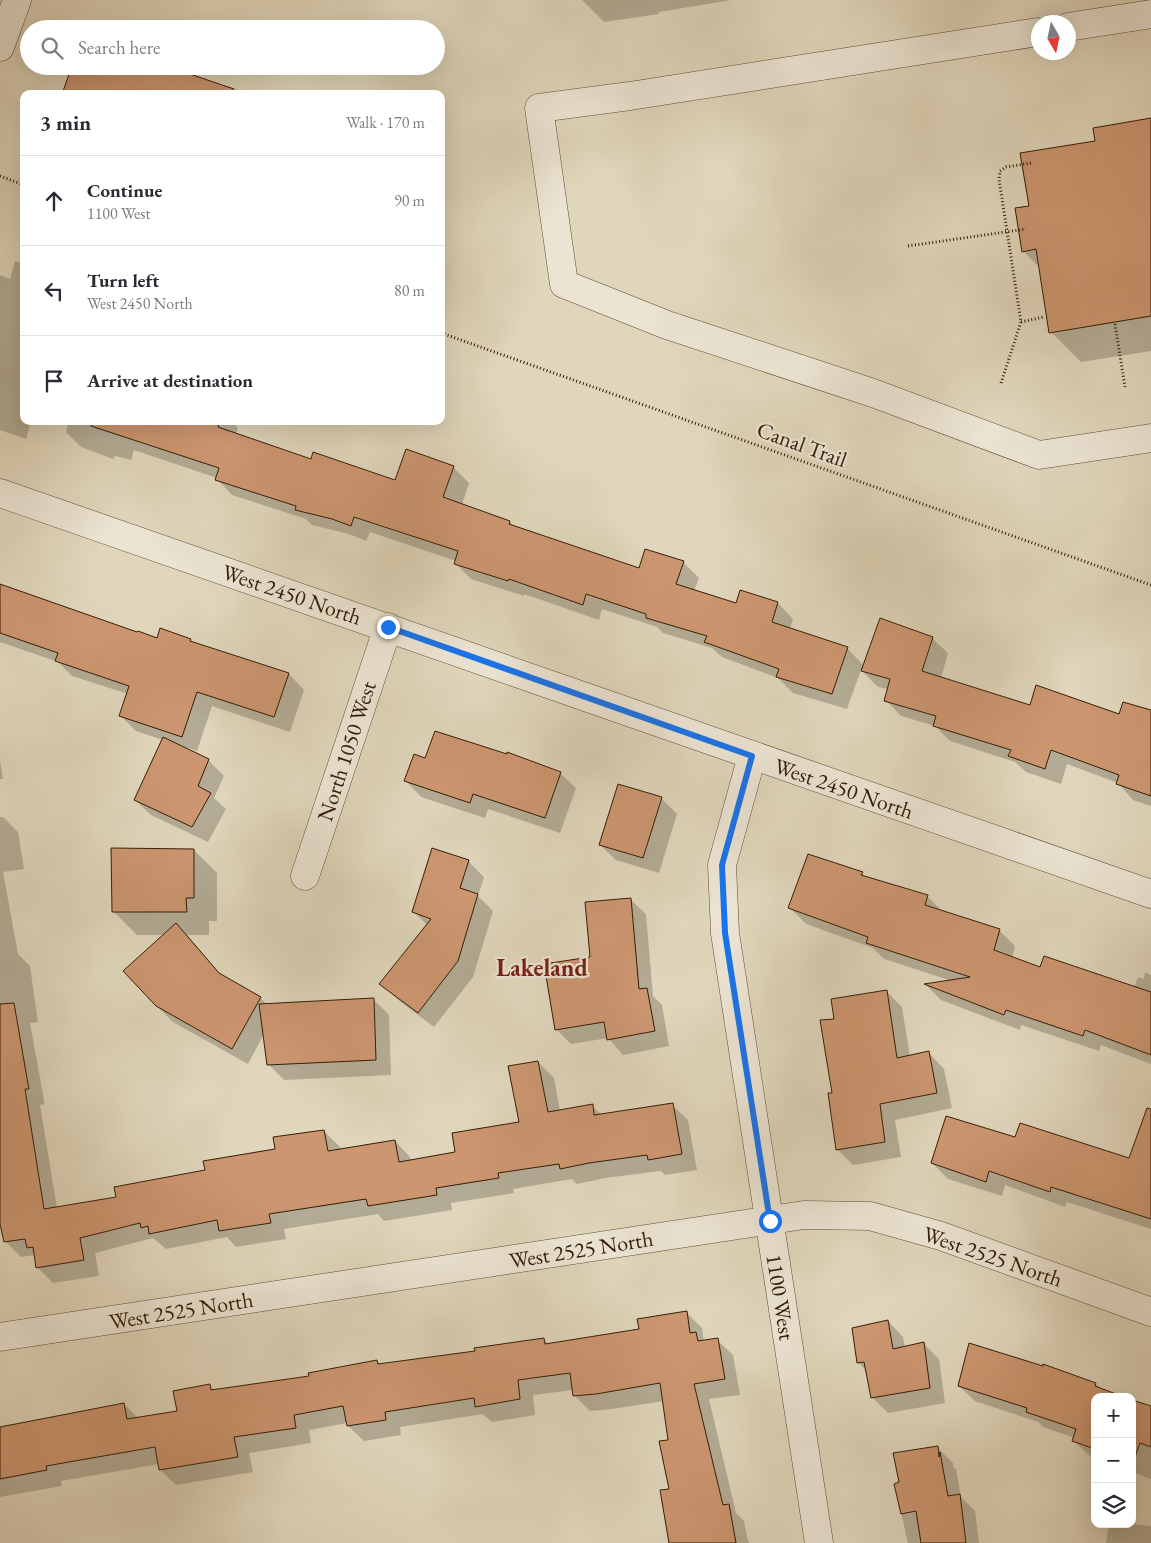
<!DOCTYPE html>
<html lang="en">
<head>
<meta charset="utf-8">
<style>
	body { margin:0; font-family:"EB Garamond",serif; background:#f7f7f7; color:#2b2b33 }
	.controls { position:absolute; right:15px; bottom:15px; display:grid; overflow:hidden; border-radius:10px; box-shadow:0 5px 20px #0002 }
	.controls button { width:45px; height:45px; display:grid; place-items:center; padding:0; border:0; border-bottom:1px solid #e1e1e2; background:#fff; color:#2b2b33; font:25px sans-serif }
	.compass { position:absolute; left:1031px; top:15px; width:45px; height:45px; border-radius:50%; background:#fff; box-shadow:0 5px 20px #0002; rotate:171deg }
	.stop { position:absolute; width:15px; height:15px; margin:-11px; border:4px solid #1a73e8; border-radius:50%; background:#fff }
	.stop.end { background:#1a73e8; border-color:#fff; box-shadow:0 1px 5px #0008 }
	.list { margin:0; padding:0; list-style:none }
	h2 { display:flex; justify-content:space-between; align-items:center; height:65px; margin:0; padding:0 20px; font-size:21px }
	h2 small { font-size:16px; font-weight:400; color:#7c7c81 }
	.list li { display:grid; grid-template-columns:32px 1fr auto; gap:15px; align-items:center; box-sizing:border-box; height:90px; padding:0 20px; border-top:1px solid #e1e1e2 }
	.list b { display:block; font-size:19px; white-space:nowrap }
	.list p { margin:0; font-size:16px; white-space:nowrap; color:#7c7c81 }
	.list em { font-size:16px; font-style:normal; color:#7c7c81 }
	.icon { flex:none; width:28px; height:28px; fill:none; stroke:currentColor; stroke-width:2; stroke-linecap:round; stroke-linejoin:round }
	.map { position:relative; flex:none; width:1151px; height:1543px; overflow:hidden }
	.search { position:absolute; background:#fff; box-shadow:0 5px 20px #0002; left:20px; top:20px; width:425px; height:55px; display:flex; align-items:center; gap:12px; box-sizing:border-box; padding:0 18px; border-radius:28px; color:#7c7c81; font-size:19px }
	.panel { position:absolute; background:#fff; box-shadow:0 5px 20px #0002; left:20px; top:90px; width:425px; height:335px; border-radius:10px }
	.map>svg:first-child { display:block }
	.shadow { fill:#0003 }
	.building { fill:#cc9670; stroke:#341d06 }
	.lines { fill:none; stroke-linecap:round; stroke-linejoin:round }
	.minor-casing { stroke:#5f4b33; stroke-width:29 }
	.path { stroke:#341d06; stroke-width:3; stroke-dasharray:1 2.5; stroke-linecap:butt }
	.minor { stroke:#ebe4d3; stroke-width:28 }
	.route { stroke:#1a73e8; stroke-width:6 }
	.labels { text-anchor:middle; stroke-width:4.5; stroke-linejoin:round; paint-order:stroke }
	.street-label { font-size:22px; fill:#341d06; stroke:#ebe4d3 }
	.neighbourhood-label { font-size:24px; font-weight:bold; fill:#7a1f14; stroke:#ebe4d3 }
</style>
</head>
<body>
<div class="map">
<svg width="1151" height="1543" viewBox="0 0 1151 1543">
	<rect width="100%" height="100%" fill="#e0d6bb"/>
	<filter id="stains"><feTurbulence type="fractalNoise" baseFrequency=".004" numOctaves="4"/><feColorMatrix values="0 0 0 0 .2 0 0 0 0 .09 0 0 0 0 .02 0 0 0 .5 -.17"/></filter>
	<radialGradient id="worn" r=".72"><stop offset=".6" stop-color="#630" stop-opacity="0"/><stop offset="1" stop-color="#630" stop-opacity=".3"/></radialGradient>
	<path class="shadow" d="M582,0H731L659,12V14L604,22Z
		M1151,120V351L1081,362L1051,332L1040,268L1023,251L1030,207L1097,142Z
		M15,261L24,264V421H31L26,439L0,430V275L10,279Z
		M69,421H231L238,428L236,434L312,461L396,482L453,467L469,483L462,505L510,522L516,528L640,570L683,562L699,578L694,591L737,604L778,603L793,619L790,629L847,648L864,666L932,638L948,653L941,678L1030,706L1120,716L1151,712V806L1133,800L1118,783L1067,764L1061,784L1026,772L1015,762L950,741L935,726L901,716L886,700L888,689L878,687L861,670L847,709L793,693L778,678L722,657L712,648L663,633L657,627L602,609L599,620L524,594V596L471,579L456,564V561L370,532L366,541L349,534L312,525L306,519L232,495L217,479V478L134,450L131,460L115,456L113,459L81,447L66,432Z
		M0,585L158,640L161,630L191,640L195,644L289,674L304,690L290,732L212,706L197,751L185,747L184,748L208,760L224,776L214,798L226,809L208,842L151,815L135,800L163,740L136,731L121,716L128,694L72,676L58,662L0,642Z
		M0,760L3,779H0Z
		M426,760L560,773L576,788L560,833L488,809L485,818L421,797L406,781Z
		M661,798L677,814L659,873L616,860L600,845Z
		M0,817H3L18,832L24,869L3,872L18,954L30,966L38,1022L30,1023L44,1100V1104L40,1105L57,1208L118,1198L277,1150L324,1131L340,1147V1150L395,1141L410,1157L411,1162L457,1154L521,1123L538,1062L554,1078L560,1111L592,1106L602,1115L672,1105L688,1120L697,1170L665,1175L661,1171L605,1178L577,1184L572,1179L513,1189L514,1193L451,1203L452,1210L384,1221L378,1214L284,1229L286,1239L236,1247L227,1237L166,1249L153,1238L95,1253L99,1276L53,1283L38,1268L35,1255L21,1257L5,1241L0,1214Z
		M194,850L217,873V921H209V935H187L223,977L260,998L267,1004L373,999L389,1015L391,1075L284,1080L268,1064L264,1034L248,1064L173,1022L157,1006L165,935H137L114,912Z
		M468,861L484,877L478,896L493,911L473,977L434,1027L397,999L381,984L428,926L413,911Z
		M862,873L868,879L927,896L943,912L999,930L1015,946L1012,958L1041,969L1134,988L1138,977L1144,979L1145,972L1151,975V1064L1101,1045L1099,1051L1021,1025L1020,1030L941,1000L926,985L952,981L884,959L873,948L806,924L790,908Z
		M630,899L646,914L653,996L662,1005L669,1046L623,1055L608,1038L571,1044L556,1029L592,958Z
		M886,991L902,1007L910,1057L929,1053L944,1069L952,1108L895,1120L901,1157L853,1165L837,1149L833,1094L835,1020Z
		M1016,1139L1130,1160H1151V1229L1067,1202L1065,1207L1005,1185L1002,1196L948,1179L932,1163Z
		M686,1312L702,1328L704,1342L717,1340L733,1355L740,1395L709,1399L736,1513L744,1521L748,1541L750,1543H670L669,1441L664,1401L612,1409L590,1411L574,1395L573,1390L533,1395L535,1415L492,1422L483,1414L400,1427L401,1435L364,1441L348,1426L347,1423L309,1430L311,1443L249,1453L253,1472L176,1485L160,1470L159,1464L61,1481L62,1486L0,1497V1429L124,1404L138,1418L178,1412L210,1386L215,1391L310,1377L377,1361L380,1365L476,1352L544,1340L549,1345L640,1330Z
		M888,1321L903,1337L905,1347L924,1344L939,1359L945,1403L888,1413L872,1397L867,1372L858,1362Z
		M1044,1366L1096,1384L1102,1390L1095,1397V1458L1090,1456L1074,1441L1075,1438L1043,1427L1038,1422L975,1401L959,1386Z
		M1132,1401L1151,1408V1479L1132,1472Z
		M937,1447L953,1463V1467L956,1469L961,1497L975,1511L979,1543H908L895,1485L900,1483Z
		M1109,1524H1132L1151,1526V1543H1106Z"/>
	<path class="building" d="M72,66H166L234,89L233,94H62Z
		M1151,118V316L1049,333L1036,249L1022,252L1015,208L1029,206L1020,153L1095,141L1093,128Z
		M92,421H220L218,427L311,459L313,452L395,480L406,449L454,466L443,497L510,521L509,524L639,568L645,549L684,561L676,584L736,603L740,590L778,602L772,622L848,647L832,694L776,677L779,669L704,642L707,636L646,618V614L586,594L583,605L509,579L508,581L454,564L458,551L354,517L351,526L332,519L295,510L296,506L215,480L219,468L91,426Z
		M0,584L137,632L138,631L157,638L160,628L191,639L190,641L289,673L274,717L197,692L182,737L119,716L129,686L55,661L58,653L0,633Z
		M880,618L933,637L922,671L1030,705L1036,685L1119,714L1123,702L1151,710V796L1116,784L1119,775L1051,750L1045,769L1008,756L1011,750L933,726L936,716L884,701L890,679L861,671Z
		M435,731L507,754V752L561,772L545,818L473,794L470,803L404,781L414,754L425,758Z
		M163,737L209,759L198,786L211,793L192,827L134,800Z
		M618,784L662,797L643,858L599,845Z
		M111,848L194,849V898H186L187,912H112Z
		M432,848L469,860L460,888L478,894L458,961L418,1013L379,984L431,919L412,912Z
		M808,854L863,872L861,875L928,895L925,905L1000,929L994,950L1040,967L1044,956L1151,992V1055L1085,1030L1083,1036L1006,1010L1004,1015L924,984L970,977L866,943L868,937L788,908Z
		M631,898L639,989L647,988L655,1031L607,1040L604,1022L555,1030L544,964L590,957L585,902Z
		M176,923L219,973L261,997L232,1049L156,1006L123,971Z
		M887,990L897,1058L929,1051L937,1093L880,1104L885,1142L836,1150L828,1093H832L820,1020L834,1019L831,999Z
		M374,998L376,1060L267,1065L259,1004Z
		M14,1003L28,1084L29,1089H25L44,1209L116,1197L114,1187L205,1170L203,1161L275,1149L273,1137L324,1130L328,1151L395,1140L399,1162L455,1152L452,1133L519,1122L508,1066L538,1061L548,1112L593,1104L594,1115L673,1103L682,1154L648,1160L647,1155L589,1163L560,1169L559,1164L498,1173L499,1178L436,1188L437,1195L368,1206L366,1199L269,1214L271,1223L219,1231L217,1220L149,1234L148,1226L141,1228L140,1223L80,1238L84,1260L36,1268L33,1247L27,1248L25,1239L4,1242L0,1224V1004Z
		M1147,1108L1151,1109V1219L1051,1187L1050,1192L989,1171L986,1182L931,1163L946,1116L1015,1137L1020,1123L1129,1158Z
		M687,1311L690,1333L696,1332L698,1341L718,1338L725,1379L694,1384L723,1505L729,1504L736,1543H669L660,1490L669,1489L659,1441L668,1440L660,1383L596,1394L573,1396L570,1373L518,1380L520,1399L475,1407L474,1398L385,1412L386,1420L347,1426L343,1406L294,1415L296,1428L234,1437L238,1457L159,1470L155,1447L46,1466L47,1470L0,1479V1427L124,1403L127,1419L177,1411L173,1391L210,1384L211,1390L309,1376L308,1373L377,1360L378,1364L475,1351L474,1348L544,1338L545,1344L639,1329L637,1319Z
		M888,1320L893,1349L924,1342L930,1388L871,1398L864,1362L857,1363L852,1328Z
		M969,1343L1043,1366V1364L1096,1383L1095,1386L1124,1397H1095V1449L1072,1441L1076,1429L1026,1412L1027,1408L958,1386Z
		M1132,1400L1151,1406V1447L1140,1443L1133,1463Z
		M938,1446L939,1457L940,1452L948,1496L960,1494L966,1543H921L916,1511L901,1514L894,1484L899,1482L893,1453Z"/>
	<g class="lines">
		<g class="minor-casing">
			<path id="minor" d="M1068,27L1151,14
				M1038,32L630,96L539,108L564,284L667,325L873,393L1039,455L1151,438
				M0,47L17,0
				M0,493C384,626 767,761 1151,894
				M752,756L722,865L725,933L819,1543
				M305,876L388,627
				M0,1337L804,1215L870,1216L941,1236L1151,1312"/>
		</g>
		<path class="path" d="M0,176L24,185
			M908,246L1026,229
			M1021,322L1044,317
			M1115,324L1125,387
			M441,333L1151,585
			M1001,383L1021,322L999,179L1000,171L1006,167L1031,163"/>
		<use href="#minor" class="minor"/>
	</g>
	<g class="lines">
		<path class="route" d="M388,627L752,756L722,865L725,933L770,1221"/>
	</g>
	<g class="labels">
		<g class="street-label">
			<text transform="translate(802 444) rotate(20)" y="8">Canal Trail</text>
			<text transform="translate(292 594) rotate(19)" y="8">West 2450 North</text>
			<text transform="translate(346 751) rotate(-72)" y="8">North 1050 West</text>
			<text transform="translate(844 788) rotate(19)" y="8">West 2450 North</text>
			<text transform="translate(581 1249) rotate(-9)" y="8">West 2525 North</text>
			<text transform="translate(993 1256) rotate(19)" y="8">West 2525 North</text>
			<text transform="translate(781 1297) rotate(81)" y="8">1100 West</text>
			<text transform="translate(181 1310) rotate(-9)" y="8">West 2525 North</text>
		</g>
		<g class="neighbourhood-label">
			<text x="542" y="976">Lakeland</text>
		</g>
	</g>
	<rect width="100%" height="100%" filter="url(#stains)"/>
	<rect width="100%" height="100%" fill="url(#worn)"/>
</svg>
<div class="controls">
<button>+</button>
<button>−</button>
<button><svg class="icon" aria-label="layers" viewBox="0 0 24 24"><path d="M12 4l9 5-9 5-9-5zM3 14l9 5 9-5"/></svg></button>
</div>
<svg class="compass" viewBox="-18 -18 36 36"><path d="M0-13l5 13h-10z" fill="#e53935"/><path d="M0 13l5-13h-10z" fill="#7c7c81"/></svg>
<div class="stop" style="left:770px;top:1221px"></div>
<div class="stop end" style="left:388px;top:627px"></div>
<div class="search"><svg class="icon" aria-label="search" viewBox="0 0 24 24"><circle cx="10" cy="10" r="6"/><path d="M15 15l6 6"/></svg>Search here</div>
<section class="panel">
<h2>3 min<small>Walk · 170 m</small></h2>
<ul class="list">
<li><svg class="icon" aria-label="ahead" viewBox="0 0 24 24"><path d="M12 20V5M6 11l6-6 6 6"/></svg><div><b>Continue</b><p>1100 West</p></div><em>90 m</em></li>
<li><svg class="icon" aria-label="left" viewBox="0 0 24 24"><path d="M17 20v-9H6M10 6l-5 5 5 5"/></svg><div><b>Turn left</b><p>West 2450 North</p></div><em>80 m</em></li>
<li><svg class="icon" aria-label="arrive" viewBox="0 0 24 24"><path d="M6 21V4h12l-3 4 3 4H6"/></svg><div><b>Arrive at destination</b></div></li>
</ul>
</section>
</div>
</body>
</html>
